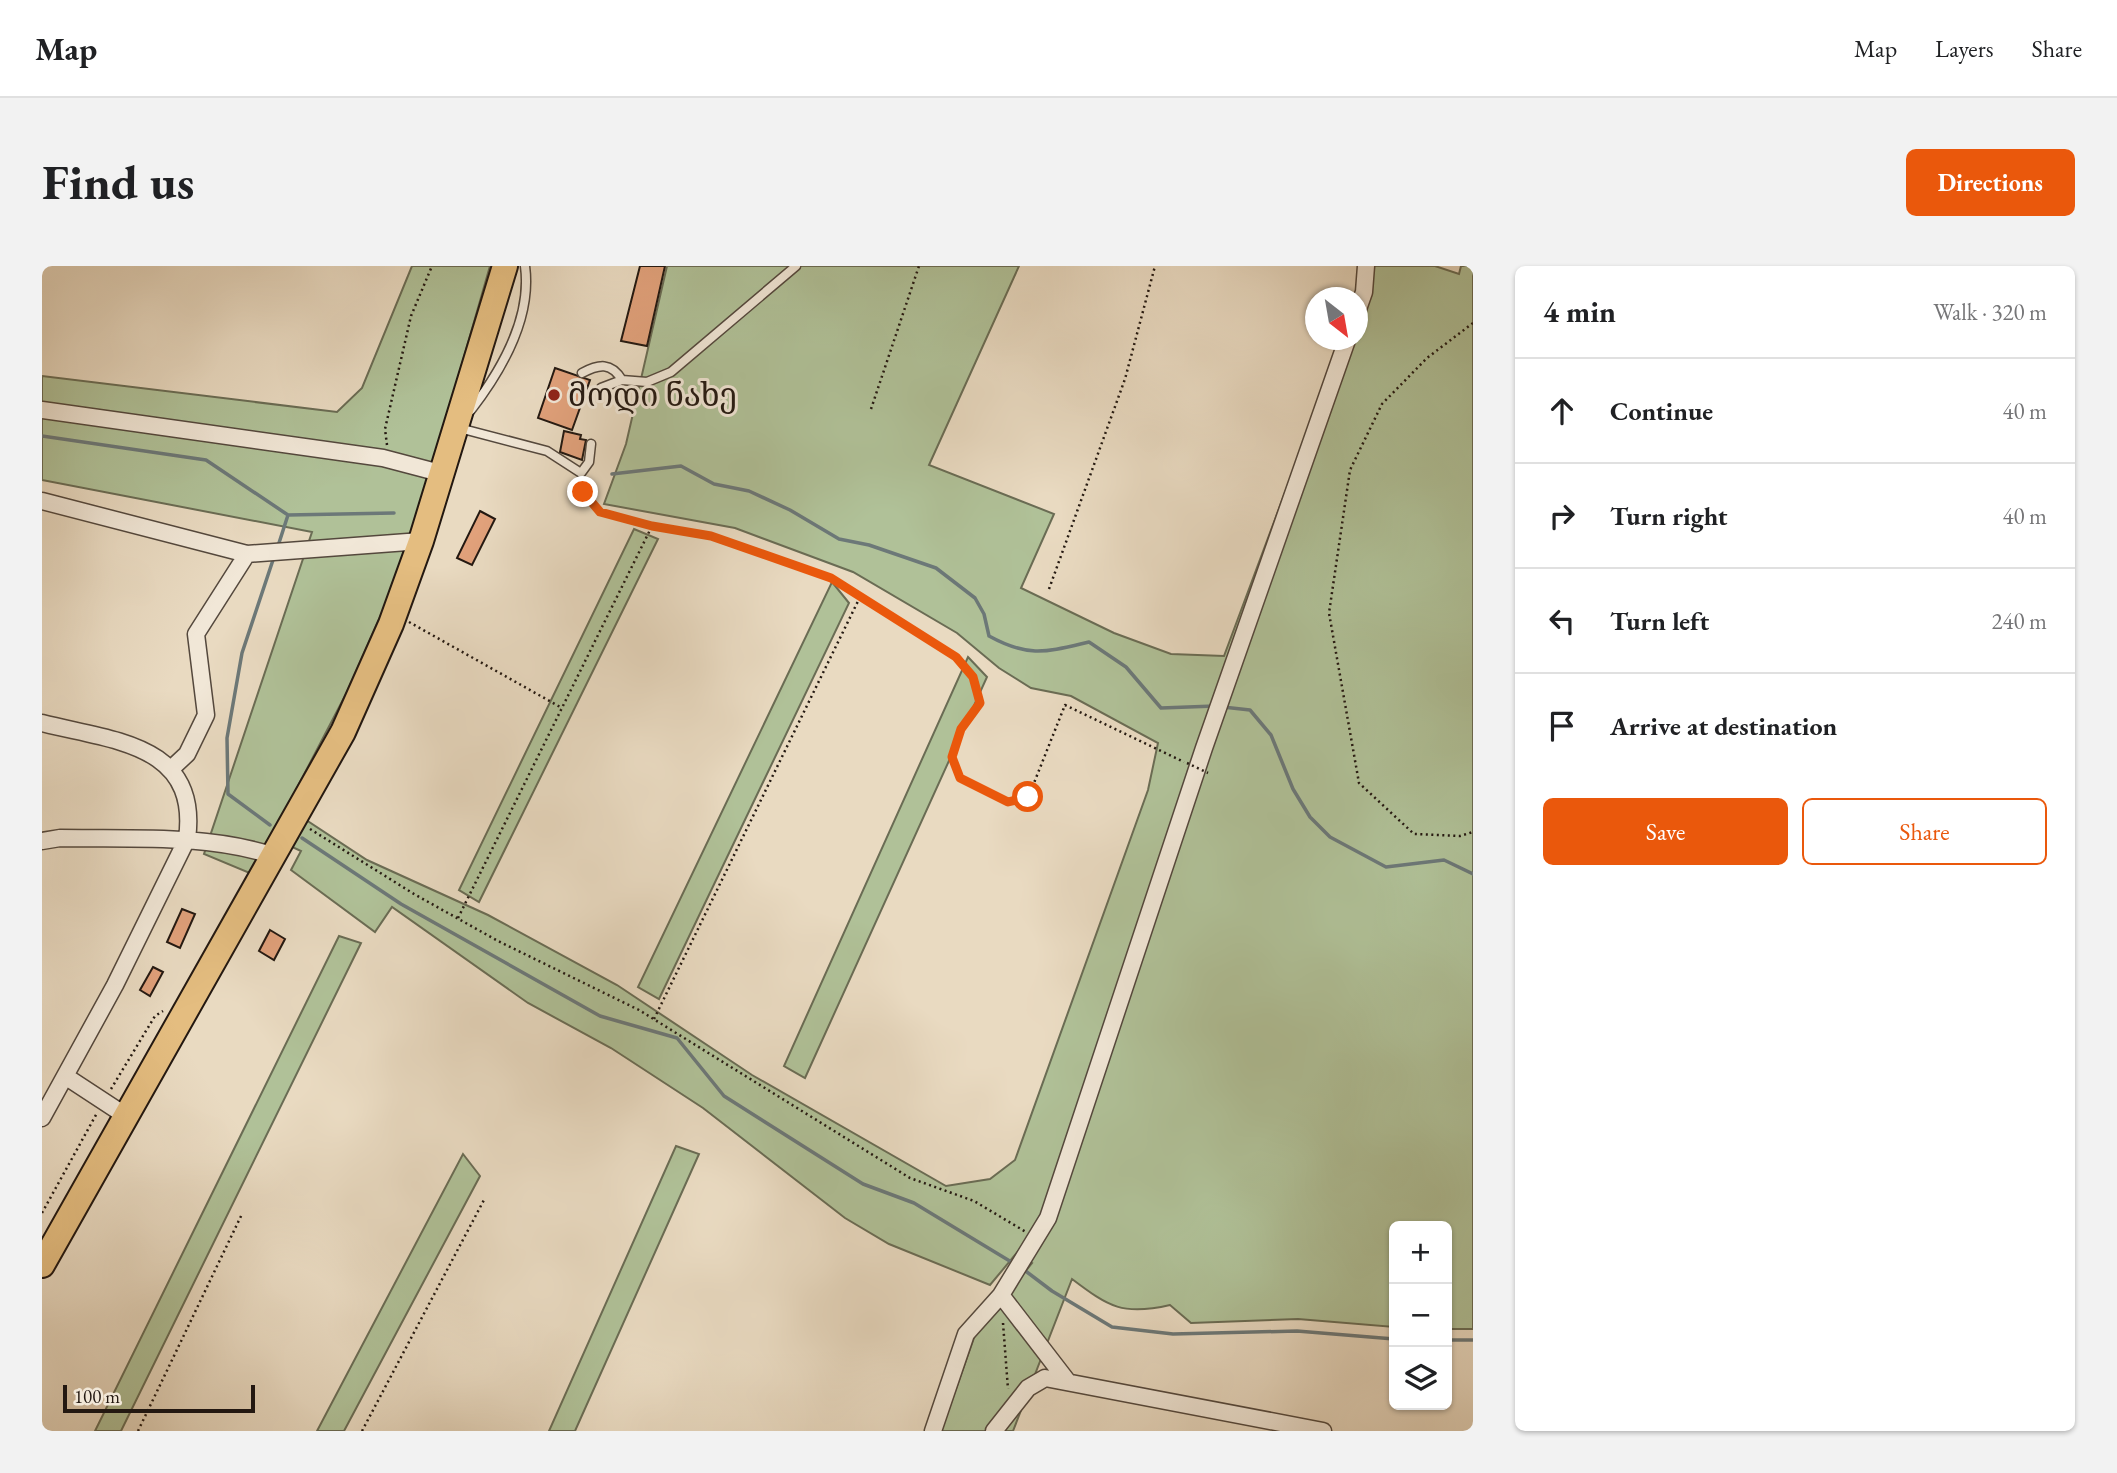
<!DOCTYPE html>
<html lang="en">
<head>
<meta charset="utf-8">
<style>
	body { margin:0; font-family:"EB Garamond","Noto Serif Georgian",serif; background:#f2f2f2; color:#202124 }
	.controls { position:absolute; right:21px; bottom:21px; display:grid; overflow:hidden; border-radius:10px; box-shadow:0 2px 5px #0004 }
	.controls button { width:63px; height:63px; display:grid; place-items:center; padding:0; border:0; border-bottom:2px solid #e0e0e0; background:#fff; color:#202124; font:35px sans-serif }
	.compass { position:absolute; left:1263px; top:21px; width:63px; height:63px; border-radius:50%; background:#fff; box-shadow:0 2px 5px #0004; rotate:149deg }
	.scale { position:absolute; left:21px; bottom:18px; width:192px; box-sizing:border-box; padding-left:7px; border:4px solid #231811; border-top:0; font-size:19px; line-height:24px; white-space:nowrap; color:#231811; -webkit-text-stroke:5px #f1e7d7; paint-order:stroke }
	.stop { position:absolute; width:21px; height:21px; margin:-16px; border:5px solid #ea580c; border-radius:50%; background:#fff }
	.stop.end { background:#ea580c; border-color:#fff; box-shadow:0 2px 7px #0008 }
	.list { margin:0; padding:0; list-style:none }
	h2 { display:flex; justify-content:space-between; align-items:center; height:91px; margin:0; padding:0 28px; font-size:30px }
	h2 small { font-size:23px; font-weight:400; color:#757577 }
	.list li { display:grid; grid-template-columns:46px 1fr auto; gap:21px; align-items:center; box-sizing:border-box; height:105px; padding:0 28px; border-top:2px solid #e0e0e0 }
	.list b { display:block; font-size:26px; white-space:nowrap }
	.list em { font-size:23px; font-style:normal; color:#757577 }
	.actions { display:flex; gap:14px; padding:21px 28px }
	.actions a { flex:1; padding:16px 0; border:2px solid #ea580c; border-radius:10px; text-align:center; font-size:24px; color:#ea580c }
	.actions .main { background:#ea580c; color:#fff }
	.icon { flex:none; width:38px; height:38px; fill:none; stroke:currentColor; stroke-width:2; stroke-linecap:round; stroke-linejoin:round }
	.map { position:relative; flex:none; width:1431px; height:1165px; overflow:hidden; border-radius:10px }
	header { display:flex; align-items:center; gap:42px; box-sizing:border-box; height:98px; padding:0 35px; background:#fff; border-bottom:2px solid #e0e0e0 }
	header strong { font-size:33px }
	nav { display:flex; gap:38px; margin-inline-start:auto; font-size:24px }
	.intro { display:flex; align-items:center; justify-content:space-between; box-sizing:border-box; height:168px; padding:0 42px }
	h1 { margin:0; font-size:49px }
	.button { padding:18px 32px; border-radius:10px; background:#ea580c; color:#fff; font-size:24px; font-weight:700 }
	main { display:flex; gap:42px; padding:0 42px }
	aside { flex:1; background:#fff; border-radius:10px; box-shadow:0 2px 5px #0004 }
	.map>svg:first-child { display:block }
	.green { fill:#b0c198; stroke:#6a6c54; stroke-width:2 }
	.lines { fill:none; stroke-linecap:round; stroke-linejoin:round }
	.stream { stroke:#6c7878; stroke-width:3.5 }
	.building { fill:#e1a17b; stroke:#231811; stroke-width:2 }
	.service-casing { stroke:#54483d; stroke-width:11 }
	.minor-casing { stroke:#54483d; stroke-width:19 }
	.trunk-casing { stroke:#231811; stroke-width:28 }
	.path { stroke:#231811; stroke-width:2.5; stroke-dasharray:2 3.5; stroke-linecap:butt }
	.service { stroke:#f1e7d7; stroke-width:8 }
	.minor { stroke:#f1e7d7; stroke-width:16 }
	.trunk { stroke:#e4bd80; stroke-width:24 }
	.path-bridge { stroke:#231811; stroke-width:2.5; stroke-dasharray:2 3.5; stroke-linecap:butt }
	.route { stroke:#ea580c; stroke-width:9 }
	.poi-dot { fill:#8f2418; stroke:#f1e7d7; stroke-width:2.5 }
	.labels { text-anchor:middle; stroke-width:6; stroke-linejoin:round; paint-order:stroke }
	.poi-label { font-size:32px; fill:#231811; stroke:#f1e7d7; text-anchor:start }
</style>
</head>
<body>
<header>
<strong>Map</strong>
<nav><a>Map</a><a>Layers</a><a>Share</a></nav>
</header>
<div class="intro"><h1>Find us</h1><a class="button">Directions</a></div>
<main>
<div class="map">
<svg width="1431" height="1165" viewBox="0 0 1431 1165">
	<rect width="100%" height="100%" fill="#e9dac1"/>
	<filter id="stains"><feTurbulence type="fractalNoise" baseFrequency=".00286" numOctaves="4"/><feColorMatrix values="0 0 0 0 .2 0 0 0 0 .09 0 0 0 0 .02 0 0 0 .5 -.17"/></filter>
	<radialGradient id="worn" r=".72"><stop offset=".6" stop-color="#630" stop-opacity="0"/><stop offset="1" stop-color="#630" stop-opacity=".3"/></radialGradient>
	<path class="green" d="M370,0H448L365,290L305,426L210,608L162,588L270,266L0,214V110L295,146L320,122Z
		M625,0H977L887,199L1012,248L979,322L1072,367L1129,388L1182,390L1300,74H1316V33L1328,0H1393L1417,8L1419,0H1431V1063H1405V960H1352V1061L1256,1053L1149,1057L1128,1039C1081,1050 1067,1041 1030,1013L971,1165H899L933,1069L990,997L984,994L978,983L948,1019L847,978L803,952L661,842L569,782L486,737L350,641L333,666L249,604L259,585L248,580L261,552L325,594L446,649L575,719L710,809L904,920L948,913L973,894L1106,524L1116,477L1029,430L989,422L957,402L915,367L811,306L693,262L562,238L584,178Z
		M592,263L616,273L437,636L417,624Z
		M790,316L807,337L617,733L596,721Z
		M926,391L945,411L763,812L742,800Z
		M297,670L319,677L79,1165H53Z
		M634,880L657,888L533,1165H507Z
		M421,888L438,910L302,1165H275Z"/>
	<g class="lines">
		<path class="stream" d="M0,170L164,194L246,249L352,247
			M570,208L639,200L672,218L707,225L748,244L797,273L827,279L894,302L933,332L942,348L947,370C987,392 1004,386 1047,376L1084,401L1119,442L1173,440
			M236,280L246,249
			M1181,441L1208,444L1229,469L1251,523L1268,551L1288,571L1344,601L1402,594L1431,608
			M228,559L186,528L185,472L200,387L232,291
			M260,572L359,638L558,750L635,772L682,830L821,918L872,937L971,997
			M981,1003L1010,1025L1070,1061L1131,1068L1255,1065L1352,1073
			M1405,1074H1431"/>
	</g>
	<path class="building" d="M598,0H623L605,80L579,75Z
		M513,102L548,114L530,164L496,152Z
		M522,165L539,169L538,173L544,174L540,194L518,186Z
		M438,245L453,253L430,299L415,292Z
		M140,643L153,648L138,682L125,676Z
		M228,664L243,673L232,694L217,685Z
		M111,701L121,706L108,730L98,724Z"/>
	<g class="lines">
		<g class="service-casing">
			<path id="service" d="M540,107C557,98 569,96 580,114
				M559,122L580,114L605,116L629,106L754,0
				M429,144C459,105 490,51 483,0
				M417,162L505,185L539,207L547,196L549,178"/>
		</g>
		<g class="minor-casing">
			<path id="minor" d="M1316,43L1322,26L1324,0
				M0,144L341,192L398,207
				M0,235L205,288
				M0,457C70,475 158,477 145,573L73,719L0,852
				M130,502L145,488L164,449L154,368L205,288L379,275
				M0,575L18,572C91,573 164,568 233,590
				M23,810L84,850
				M959,1029L1026,1116
				M891,1165L924,1068L959,1029L1006,952L1162,482L1305,74
				M952,1165L986,1122L1003,1112L1281,1165"/>
		</g>
		<g class="trunk-casing">
			<path id="trunk" d="M0,999L301,466L349,358L379,275L463,0"/>
		</g>
		<path class="path" d="M1431,57L1385,92L1340,138L1308,204L1287,347L1317,517L1372,568L1418,570L1431,566
			M829,143L877,0
			M345,179L343,163L369,50L390,0
			M540,217C543,250 584,253 610,260
			M1007,323L1083,113L1113,0
			M367,356L520,442
			M268,563L372,628L456,675L597,744L868,912L932,935L984,966
			M416,652L610,260L669,270L789,312L914,391L931,411L938,437L919,463L910,491L918,512L966,536L986,532L1023,439L1142,496
			M612,753L819,329
			M69,823L113,750L121,745
			M0,947L55,847
			M961,1057L966,1123
			M96,1165L200,948
			M320,1165L443,932"/>
		<use href="#service" class="service"/>
		<use href="#minor" class="minor"/>
		<use href="#trunk" class="trunk"/>
		<path class="path-bridge" d="M1145,497L1166,507"/>
	</g>
	<g class="lines">
		<path class="route" d="M541,226L558,246L610,260L669,270L789,312L914,391L931,411L938,437L919,463L910,491L918,512L966,536L986,531"/>
	</g>
	<circle class="poi-dot" cx="512" cy="129" r="7"/>
	<g class="labels">
		<g class="poi-label">
			<text x="526" y="140">მოდი ნახე</text>
		</g>
	</g>
	<rect width="100%" height="100%" filter="url(#stains)"/>
	<rect width="100%" height="100%" fill="url(#worn)"/>
</svg>
<div class="controls">
<button>+</button>
<button>−</button>
<button><svg class="icon" aria-label="layers" viewBox="0 0 24 24"><path d="M12 4l9 5-9 5-9-5zM3 14l9 5 9-5"/></svg></button>
</div>
<svg class="compass" viewBox="-18 -18 36 36"><path d="M0-13l5 13h-10z" fill="#e53935"/><path d="M0 13l5-13h-10z" fill="#757577"/></svg>
<div class="scale">100 m</div>
<div class="stop" style="left:986px;top:531px"></div>
<div class="stop end" style="left:541px;top:226px"></div>
</div>
<aside>
<h2>4 min<small>Walk · 320 m</small></h2>
<ul class="list">
<li><svg class="icon" aria-label="ahead" viewBox="0 0 24 24"><path d="M12 20V5M6 11l6-6 6 6"/></svg><div><b>Continue</b></div><em>40 m</em></li>
<li><svg class="icon" aria-label="right" viewBox="0 0 24 24"><path d="M7 20v-9h11M14 6l5 5-5 5"/></svg><div><b>Turn right</b></div><em>40 m</em></li>
<li><svg class="icon" aria-label="left" viewBox="0 0 24 24"><path d="M17 20v-9H6M10 6l-5 5 5 5"/></svg><div><b>Turn left</b></div><em>240 m</em></li>
<li><svg class="icon" aria-label="arrive" viewBox="0 0 24 24"><path d="M6 21V4h12l-3 4 3 4H6"/></svg><div><b>Arrive at destination</b></div></li>
</ul>
<div class="actions"><a class="main">Save</a><a>Share</a></div>
</aside>
</main>
</body>
</html>
